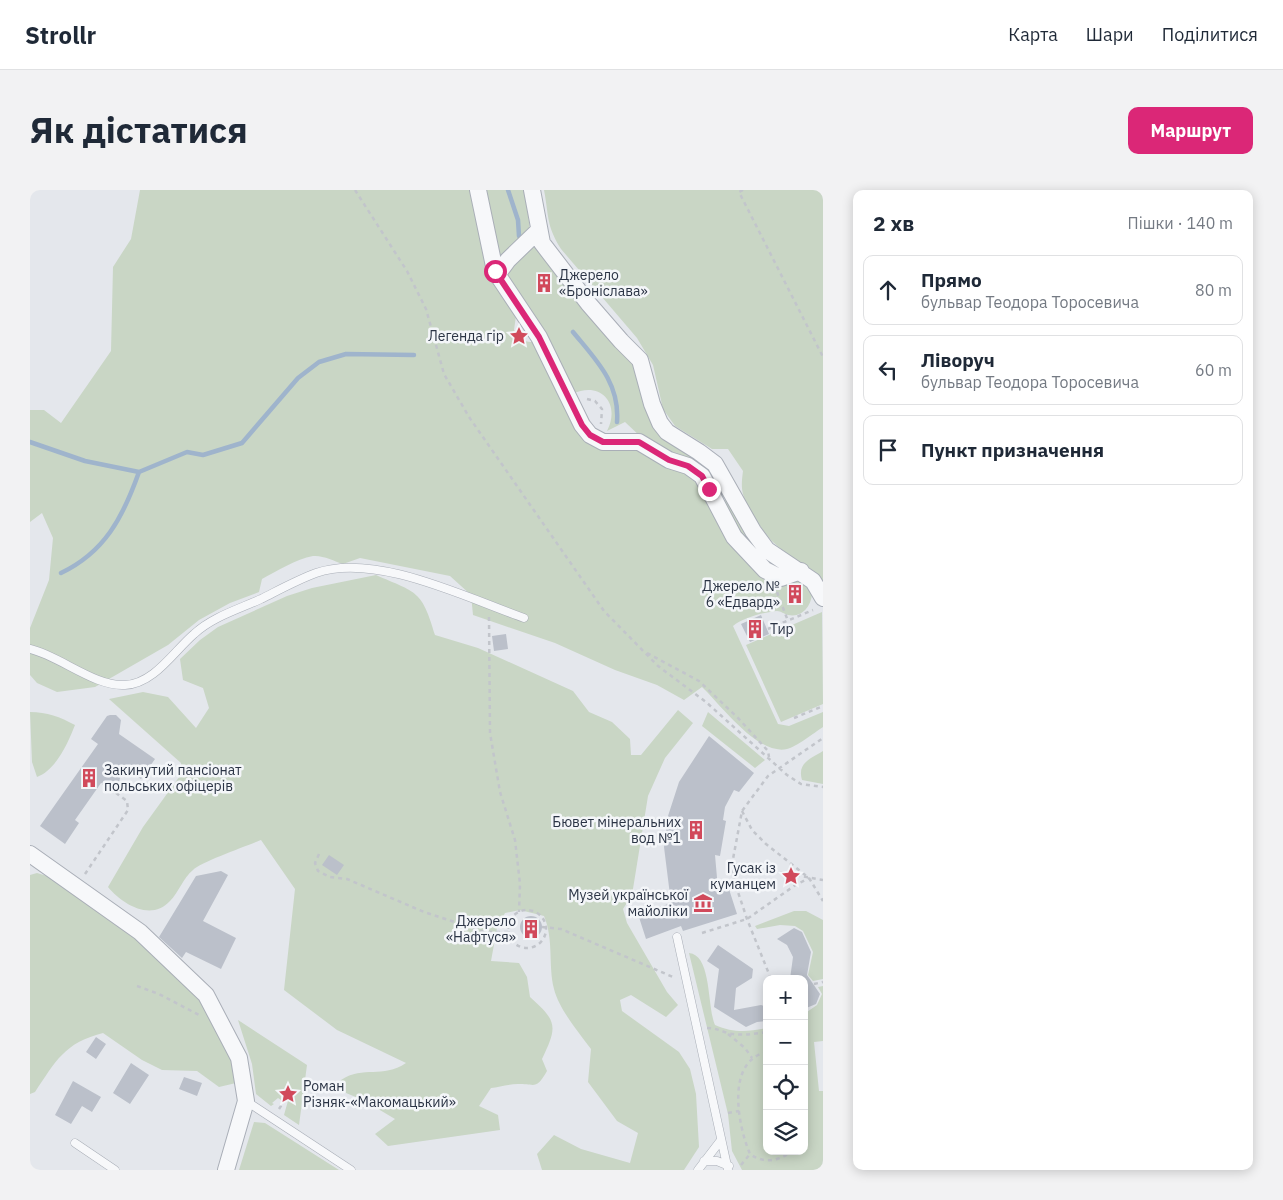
<!DOCTYPE html>
<html lang="uk">
<head>
<meta charset="utf-8">
<style>
	body { margin:0; font-family:"IBM Plex Sans",sans-serif; background:#f2f2f3; color:#1f2937 }
	.controls { position:absolute; right:15px; bottom:15px; display:grid; overflow:hidden; border-radius:10px; box-shadow:0 2px 12px #0003 }
	.controls button { width:45px; height:45px; display:grid; place-items:center; padding:0; border:0; border-bottom:1px solid #e0e1e3; background:#fff; color:#1f2937; font:25px sans-serif }
	.stop { position:absolute; width:15px; height:15px; margin:-11px; border:4px solid #db2777; border-radius:50%; background:#fff }
	.stop.end { background:#db2777; border-color:#fff; box-shadow:0 1px 5px #0008 }
	.list { margin:0; padding:0; list-style:none }
	h2 { display:flex; justify-content:space-between; align-items:center; height:65px; margin:0; padding:0 20px; font-size:21px }
	h2 small { font-size:16px; font-weight:400; color:#747a83 }
	.list li { display:grid; grid-template-columns:32px 1fr auto; gap:15px; align-items:center; box-sizing:border-box; height:70px; margin:0 10px 10px; padding:0 10px; border:1px solid #e0e1e3; border-radius:10px }
	.list b { display:block; font-size:19px; white-space:nowrap }
	.list p { margin:0; font-size:16px; white-space:nowrap; color:#747a83 }
	.list em { font-size:16px; font-style:normal; color:#747a83 }
	.icon { flex:none; width:28px; height:28px; fill:none; stroke:currentColor; stroke-width:2; stroke-linecap:round; stroke-linejoin:round }
	.map { position:relative; flex:none; width:793px; height:980px; overflow:hidden; border-radius:10px }
	header { display:flex; align-items:center; gap:30px; box-sizing:border-box; height:70px; padding:0 25px; background:#fff; border-bottom:1px solid #e0e1e3 }
	header strong { font-size:24px }
	nav { display:flex; gap:28px; margin-inline-start:auto; font-size:18px }
	.intro { display:flex; align-items:center; justify-content:space-between; box-sizing:border-box; height:120px; padding:0 30px }
	h1 { margin:0; font-size:35px }
	.button { padding:12px 22px; border-radius:10px; background:#db2777; color:#fff; font-size:18px; font-weight:700 }
	main { display:flex; gap:30px; padding:0 30px }
	aside { flex:1; background:#fff; border-radius:10px; box-shadow:0 2px 12px #0003 }
	.map>svg:first-child { display:block }
	.green { fill:#c9d6c5 }
	.lines { fill:none; stroke-linecap:round; stroke-linejoin:round }
	.stream { stroke:#9fb4cc; stroke-width:4.5 }
	.building { fill:#bbc0ca }
	.lane-casing { stroke:#a9aeb7; stroke-width:9 }
	.street-casing { stroke:#a9aeb7; stroke-width:18 }
	.path { stroke:#c2c5cb; stroke-width:2.5; stroke-dasharray:4 4; stroke-linecap:butt }
	.lane { stroke:#f7f8fa; stroke-width:8 }
	.street { stroke:#f7f8fa; stroke-width:16 }
	.route { stroke:#db2777; stroke-width:6 }
	.labels { text-anchor:middle; stroke-width:5; stroke-linejoin:round; paint-order:stroke }
	.poi-label { font-size:14px; fill:#2b3445; stroke:#f4f6f9; text-anchor:end }
</style>
</head>
<body>
<header>
<strong>Strollr</strong>
<nav><a>Карта</a><a>Шари</a><a>Поділитися</a></nav>
</header>
<div class="intro"><h1>Як дістатися</h1><a class="button">Маршрут</a></div>
<main>
<div class="map">
<svg width="793" height="980" viewBox="0 0 793 980">
	<rect width="100%" height="100%" fill="#e4e7ec"/>
	<path class="green" d="M110,0H443L486,126L484,140C490,150 496,154 508,151L547,236L607,257L665,286L735,385L771,387L782,402C782,415 773,428 758,425C754,424 751,421 747,421C734,422 713,428 703,436L748,534L759,536L793,522V537C784,543 766,557 757,559C728,566 691,515 672,497L654,510L627,495L585,480L525,453L443,425L441,405L420,386L330,368L313,374C304,371 293,365 283,366C266,369 247,381 232,389L229,402L200,413L169,430L138,455L65,497L27,502L7,493L0,485V438L19,390L23,348L12,323L0,332V220H14L31,233L81,161L83,77L101,49Z
		M456,0H495L500,40L470,68Z
		M514,0H793V396C780,377 761,368 744,353C734,344 716,316 713,304C711,296 712,289 713,281L698,259H682L645,236L633,219L623,175L607,148L531,59C516,35 519,26 514,0Z
		M504,57L509,58L605,170L616,218L678,273L695,302L692,308L612,248L595,232L577,241C591,214 571,190 542,204L475,86C480,75 493,61 504,57Z
		M698,307L718,345L720,352L712,345L694,311Z
		M346,385C387,403 392,400 405,445L448,458L543,501L559,522L582,532L600,549L601,565H611L648,520L663,533L635,568L618,606L602,705L593,719L597,733L637,802L648,815L636,827L601,805L590,810L592,821L649,862L660,879L666,904L669,957L654,980H512L507,964L524,945L551,959L600,973L608,943L587,931L558,892L561,859C549,843 529,819 524,799C518,775 524,750 514,726L490,720L475,723L467,738L461,771L489,773L497,787L500,807C527,831 528,836 512,869L517,881C506,900 506,894 488,894C479,894 469,897 461,898L449,916L468,925L470,940L358,956L345,944L365,929L333,910L316,903L311,890C334,875 352,889 376,873L307,840L254,800L265,699L231,650C217,656 171,672 163,680C153,688 149,702 140,711C121,732 92,714 78,697L113,637L152,583L151,573L79,509L113,502L138,507L166,538L179,518L173,498L153,490L150,469L170,450L188,437L257,406L282,398Z
		M792,422L793,514L751,532L716,455Z
		M0,522C17,522 30,527 45,535C38,553 26,580 7,587L2,572Z
		M678,522L735,570L725,578L672,536Z
		M793,561V594L772,590C767,573 780,569 793,561Z
		M7,683L17,686L104,745L169,809L203,872L206,893L189,897L167,881L132,880L112,870L73,843C34,853 26,871 5,902L0,904V685Z
		M764,721H776L793,730V789L783,791L778,785L783,762L773,741L765,736L750,735L727,739L725,736Z
		M659,763C682,765 677,817 685,835C703,843 718,842 737,838V961H774V824L787,815L792,804L788,797L793,796V851L784,852L789,901H793V980H712L702,961L698,924Z
		M208,830L277,875L269,935L254,925L261,900L251,906V910L248,908L242,913L244,914L241,916L226,904L222,874Z
		M224,932L235,933L309,980H209Z"/>
	<g class="lines">
		<path class="stream" d="M478,0L488,30L489,46
			M543,142C566,170 590,193 587,232
			M0,252L55,271L109,282
			M31,383C75,362 93,327 109,282L157,262L173,265L212,253L268,188L289,172L316,164L384,165"/>
	</g>
	<path class="building" d="M731,425L739,444L720,452L711,434Z
		M476,444L478,459L464,461L462,446Z
		M80,525H86L91,530L89,544L125,569L111,589L93,577L89,592L85,596L71,593L45,630L49,633L35,654L10,636L68,554L61,549L77,526Z
		M679,546L724,583L709,602L704,600L695,617L693,630L696,631L690,666L685,665L688,699L698,696L707,724L653,741L651,736L616,749L608,724L641,713L634,657L638,626L649,592Z
		M299,665L314,675L307,685L292,675Z
		M191,681L198,685L173,731L206,748L191,779L156,762L152,768L129,747L166,686Z
		M490 737a11 11 0 1 1 22 0a11 11 0 1 1-22 0Z
		M764,738L772,742L781,762L777,785L790,804L786,814L774,819V789H760L763,767L757,755L747,749Z
		M688,755L723,779L722,788L706,798L704,820L731,815L737,817V831L727,832L716,837L684,817L689,779L677,771Z
		M66,847L76,854L66,869L56,862Z
		M101,873L119,885L100,914L83,903Z
		M154,887L172,893L167,906L149,899Z
		M43,891L71,907L62,922L52,916L41,934L25,925Z"/>
	<g class="lines">
		<g class="lane-casing">
			<path id="lane" d="M0,459C30,466 65,497 95,495C124,494 144,461 164,444C182,427 209,419 231,409C249,400 267,390 286,383C345,362 437,408 494,428
				M647,747L698,980
				M216,911L321,980
				M45,953L85,980
				M674,971H687L699,976
				M668,980L691,950"/>
		</g>
		<g class="street-casing">
			<path id="street" d="M448,0L465,81L509,147L552,235L560,245L573,252H609L639,270L658,276L672,286L704,347L735,380L751,388L771,381
				M502,0L512,53L558,113L591,151L610,170L622,214L630,233L637,242L669,262L685,274L723,341L737,360L783,391L793,408
				M467,85L478,70L508,41
				M0,664L110,742L176,805L209,868L216,911L196,980"/>
		</g>
		<path class="path" d="M325,0L377,81L396,119L414,184L439,227L574,421L628,476L676,512L757,585L771,594L793,597
			M713,0L709,2L793,167
			M557,209L565,211L572,219L571,234
			M747,402L758,431
			M459,427L460,543L470,602L485,650L490,694L489,722
			M738,439L783,420
			M617,463L669,491L709,529L738,561L739,567
			M764,528L793,516
			M712,621L722,640L736,654L779,688L793,711
			M289,664L285,673L288,681L300,687L317,689L394,722L455,742H479
			M703,674L793,690
			M55,684L98,620L97,611L71,592
			M478 739a19 19 0 1 1 38 0a19 19 0 1 1-38 0Z
			M512,737L531,739L643,787
			M672,743L717,729L764,696L779,688
			M741,789L717,729L704,690L703,669L712,621L738,586L793,548
			M784,794L793,792
			M107,796L129,804L169,825
			M677,838C685,838 689,840 697,843C710,846 723,844 737,842
			M698,844L715,858L722,868
			M737,862C695,871 708,936 720,964C733,974 750,971 762,961
			M249,919L257,907
			M698,923L709,921
			M711,975L720,964"/>
		<use href="#lane" class="lane"/>
		<use href="#street" class="street"/>
	</g>
	<g class="lines">
		<path class="route" d="M465,81L509,147L552,235L560,245L573,252H609L639,270L658,276L672,286L679,299"/>
	</g>
	<defs>
		<g id="building-bare" transform="scale(1.5)"><path d="M-4-6H4V6H1V3H-1V6H-4ZM-2.5-4.3h1.7v1.8h-1.7ZM.8-4.3h1.7v1.8H.8ZM-2.5-1h1.7V.8h-1.7ZM.8-1h1.7V.8H.8Z" fill="#d1495b" stroke="#f4f6f9" stroke-width="2.5" paint-order="stroke"/></g>
		<g id="sight-bare" transform="scale(1.5)"><path d="M0-6L1.8-2.2L6-1.7L2.9 1.2L3.7 5.4L0 3.3L-3.7 5.4L-2.9 1.2L-6-1.7L-1.8-2.2Z" fill="#d1495b" stroke="#f4f6f9" stroke-width="2.5" paint-order="stroke"/></g>
		<g id="museum-bare" transform="scale(1.5)"><path d="M0-6L6-3V-2H-6V-3ZM-5-1h2V3h-2ZM-1-1h2V3h-2ZM3-1h2V3H3ZM-6 4H6V6H-6Z" fill="#d1495b" stroke="#f4f6f9" stroke-width="2.5" paint-order="stroke"/></g>
	</defs>
	<g fill-rule="evenodd">
		<use href="#building-bare" x="514" y="93"/>
		<use href="#sight-bare" x="489" y="146"/>
		<use href="#building-bare" x="765" y="404"/>
		<use href="#building-bare" x="725" y="439"/>
		<use href="#building-bare" x="59" y="588"/>
		<use href="#building-bare" x="666" y="640"/>
		<use href="#sight-bare" x="761" y="686"/>
		<use href="#museum-bare" x="673" y="713"/>
		<use href="#building-bare" x="501" y="739"/>
		<use href="#sight-bare" x="258" y="904"/>
	</g>
	<g class="labels">
		<g class="poi-label">
			<text x="529" y="90" text-anchor="start">Джерело<tspan x="529" dy="16">«Броніслава»</tspan></text>
			<text x="474" y="151">Легенда гір</text>
			<text x="750" y="401">Джерело №<tspan x="750" dy="16">6 «Едвард»</tspan></text>
			<text x="740" y="444" text-anchor="start">Тир</text>
			<text x="74" y="585" text-anchor="start">Закинутий пансіонат<tspan x="74" dy="16">польських офіцерів</tspan></text>
			<text x="651" y="637">Бювет мінеральних<tspan x="651" dy="16">вод №1</tspan></text>
			<text x="746" y="683">Гусак із<tspan x="746" dy="16">куманцем</tspan></text>
			<text x="658" y="710">Музей української<tspan x="658" dy="16">майоліки</tspan></text>
			<text x="486" y="736">Джерело<tspan x="486" dy="16">«Нафтуся»</tspan></text>
			<text x="273" y="901" text-anchor="start">Роман<tspan x="273" dy="16">Різняк-«Макомацький»</tspan></text>
		</g>
	</g>
</svg>
<div class="controls">
<button>+</button>
<button>−</button>
<button><svg class="icon" aria-label="locate" viewBox="0 0 24 24"><circle cx="12" cy="12" r="6"/><path d="M12 2v4M12 18v4M2 12h4M18 12h4"/></svg></button>
<button><svg class="icon" aria-label="layers" viewBox="0 0 24 24"><path d="M12 4l9 5-9 5-9-5zM3 14l9 5 9-5"/></svg></button>
</div>
<div class="stop" style="left:465px;top:81px"></div>
<div class="stop end" style="left:679px;top:299px"></div>
</div>
<aside>
<h2>2 хв<small>Пішки · 140 m</small></h2>
<ul class="list">
<li><svg class="icon" aria-label="ahead" viewBox="0 0 24 24"><path d="M12 20V5M6 11l6-6 6 6"/></svg><div><b>Прямо</b><p>бульвар Теодора Торосевича</p></div><em>80 m</em></li>
<li><svg class="icon" aria-label="left" viewBox="0 0 24 24"><path d="M17 20v-9H6M10 6l-5 5 5 5"/></svg><div><b>Ліворуч</b><p>бульвар Теодора Торосевича</p></div><em>60 m</em></li>
<li><svg class="icon" aria-label="arrive" viewBox="0 0 24 24"><path d="M6 21V4h12l-3 4 3 4H6"/></svg><div><b>Пункт призначення</b></div></li>
</ul>
</aside>
</main>
</body>
</html>
